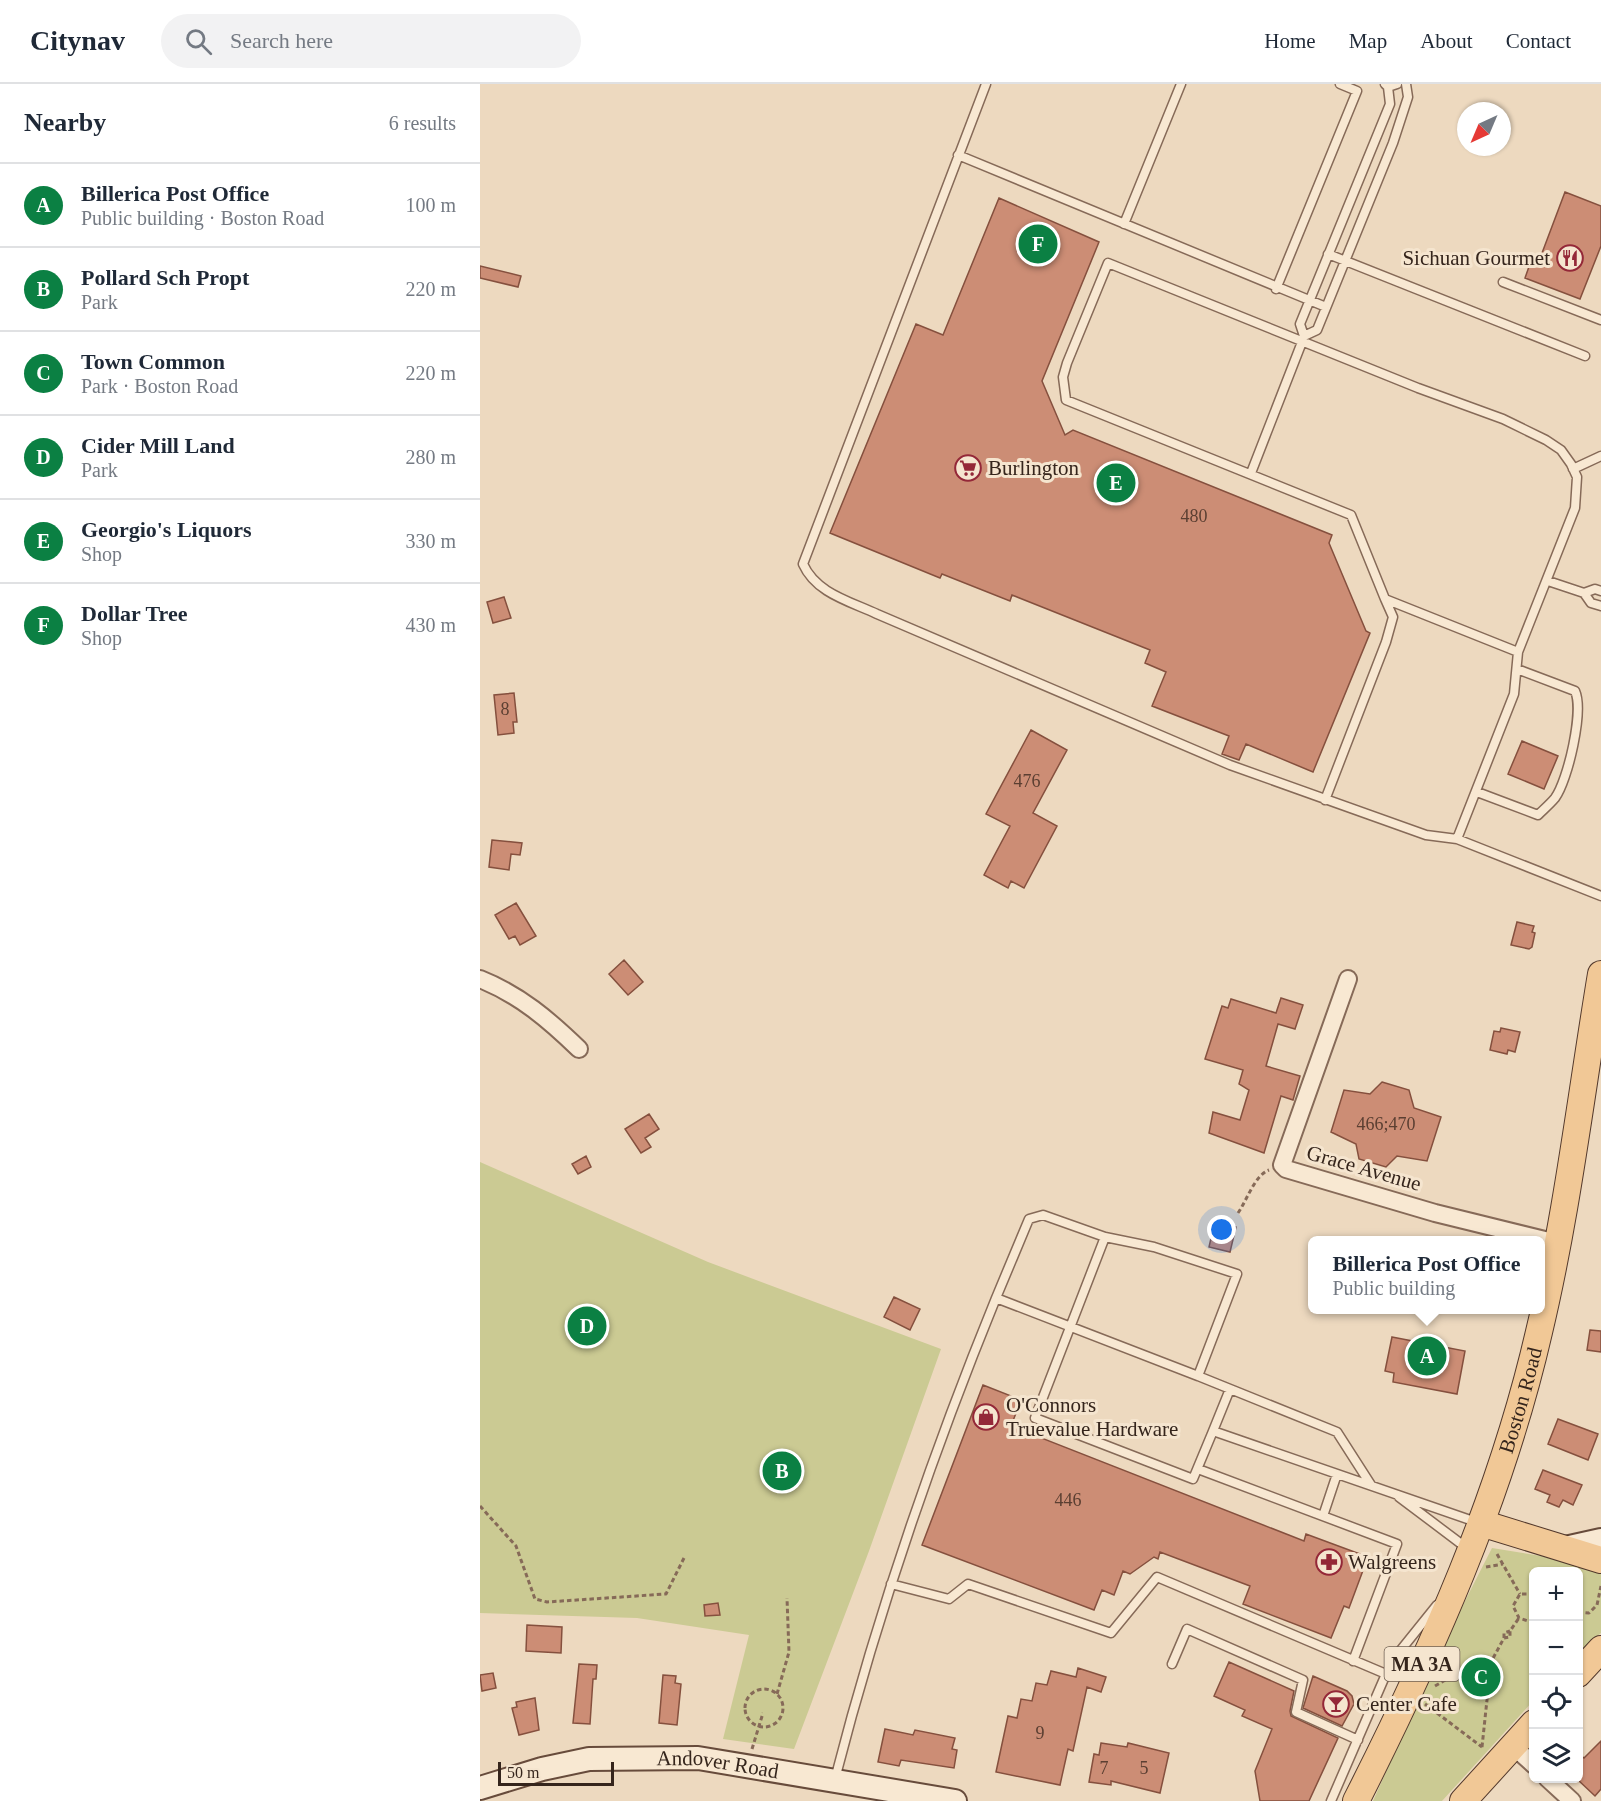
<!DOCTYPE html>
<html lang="en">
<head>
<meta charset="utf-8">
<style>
	body { margin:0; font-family:"Times New Roman",serif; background:#f2f2f3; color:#1f2937 }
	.controls { position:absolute; right:18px; bottom:18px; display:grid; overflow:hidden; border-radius:9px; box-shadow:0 2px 4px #0004 }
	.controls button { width:54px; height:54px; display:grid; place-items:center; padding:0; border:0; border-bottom:2px solid #e0e1e3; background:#fff; color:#1f2937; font:30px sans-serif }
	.compass { position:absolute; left:977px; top:18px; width:54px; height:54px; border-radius:50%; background:#fff; box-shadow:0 2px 4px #0004; rotate:224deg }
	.scale { position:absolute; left:18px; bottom:15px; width:116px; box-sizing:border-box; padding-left:6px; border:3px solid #35251c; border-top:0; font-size:16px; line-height:21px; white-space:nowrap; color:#35251c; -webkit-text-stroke:4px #f5e5cf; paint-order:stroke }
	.you { position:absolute; left:742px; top:1146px; width:21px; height:21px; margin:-15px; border:4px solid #fff; border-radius:50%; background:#1a73e8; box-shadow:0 0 0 9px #1a73e833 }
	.badge { display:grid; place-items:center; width:39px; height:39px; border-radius:50%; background:#0b8043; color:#fff; font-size:20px; font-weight:700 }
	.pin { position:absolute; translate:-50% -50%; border:3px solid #fff; box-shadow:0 2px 6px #0006 }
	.popup { position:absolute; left:828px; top:1152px; width:237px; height:78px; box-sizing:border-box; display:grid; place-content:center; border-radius:9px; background:#fff; filter:drop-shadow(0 2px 4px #0005); font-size:20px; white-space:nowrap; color:#747a83 }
	.popup b { font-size:22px; color:#1f2937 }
	.popup::after { content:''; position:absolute; left:50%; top:100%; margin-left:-12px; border:12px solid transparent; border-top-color:#fff }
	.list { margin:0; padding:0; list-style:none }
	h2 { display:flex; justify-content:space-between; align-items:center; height:78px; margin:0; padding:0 24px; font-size:26px }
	h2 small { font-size:20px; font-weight:400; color:#747a83 }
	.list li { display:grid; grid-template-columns:39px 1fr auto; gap:18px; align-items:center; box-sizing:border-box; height:84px; padding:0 24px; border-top:2px solid #e0e1e3 }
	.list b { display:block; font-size:22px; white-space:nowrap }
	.list p { margin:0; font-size:20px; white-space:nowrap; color:#747a83 }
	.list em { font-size:20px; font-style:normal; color:#747a83 }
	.icon { flex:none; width:33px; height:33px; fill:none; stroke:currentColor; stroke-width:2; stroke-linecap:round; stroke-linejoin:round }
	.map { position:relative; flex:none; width:1121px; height:1717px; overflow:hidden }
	header { display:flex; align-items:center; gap:36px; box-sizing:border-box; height:84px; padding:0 30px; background:#fff; border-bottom:2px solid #e0e1e3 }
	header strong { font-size:28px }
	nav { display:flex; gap:33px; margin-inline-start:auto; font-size:21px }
	.search { width:420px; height:54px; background:#f2f2f3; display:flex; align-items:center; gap:15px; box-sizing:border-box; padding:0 21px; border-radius:33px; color:#747a83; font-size:22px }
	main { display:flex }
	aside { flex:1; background:#fff }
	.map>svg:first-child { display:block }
	.green { fill:#cbca93 }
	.building { fill:#cc8d75; stroke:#85503e; stroke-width:1.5 }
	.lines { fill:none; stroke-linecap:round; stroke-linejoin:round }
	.lane-casing { stroke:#866a58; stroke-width:11 }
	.street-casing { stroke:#866a58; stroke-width:20 }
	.secondary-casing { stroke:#674b3b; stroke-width:26 }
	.primary-casing { stroke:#53392c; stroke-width:28 }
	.path { stroke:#866a58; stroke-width:3; stroke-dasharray:4.5 3; stroke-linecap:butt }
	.lane { stroke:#f8e8d2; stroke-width:8 }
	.street { stroke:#f8e8d2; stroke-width:16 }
	.secondary { stroke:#f8e8d2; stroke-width:22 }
	.primary { stroke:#f1c896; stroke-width:26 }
	.labels { text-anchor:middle; stroke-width:6; stroke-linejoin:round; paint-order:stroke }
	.number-label { font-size:18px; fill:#5b3f32 }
	.shield { fill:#f5e5cf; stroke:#6f5f52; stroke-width:1.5 }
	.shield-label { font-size:20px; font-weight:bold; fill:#35251c }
	.poi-label { font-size:21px; fill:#35251c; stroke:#f5e5cf; text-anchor:start }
	.street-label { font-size:21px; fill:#35251c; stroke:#f5e5cf }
</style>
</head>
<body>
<header>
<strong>Citynav</strong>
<div class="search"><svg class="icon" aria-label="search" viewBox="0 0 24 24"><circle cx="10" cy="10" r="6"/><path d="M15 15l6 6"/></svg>Search here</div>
<nav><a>Home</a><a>Map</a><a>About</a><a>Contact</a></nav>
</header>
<main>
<aside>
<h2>Nearby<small>6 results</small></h2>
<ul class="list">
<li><span class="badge">A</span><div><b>Billerica Post Office</b><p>Public building · Boston Road</p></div><em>100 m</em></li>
<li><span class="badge">B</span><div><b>Pollard Sch Propt</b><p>Park</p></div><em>220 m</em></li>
<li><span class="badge">C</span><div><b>Town Common</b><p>Park · Boston Road</p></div><em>220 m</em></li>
<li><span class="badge">D</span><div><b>Cider Mill Land</b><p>Park</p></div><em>280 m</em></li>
<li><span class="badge">E</span><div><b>Georgio's Liquors</b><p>Shop</p></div><em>330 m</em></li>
<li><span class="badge">F</span><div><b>Dollar Tree</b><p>Shop</p></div><em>430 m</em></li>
</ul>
</aside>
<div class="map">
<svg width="1121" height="1717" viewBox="0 0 1121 1717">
	<rect width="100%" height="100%" fill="#edd9bf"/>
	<path class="green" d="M0,1078L228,1178L461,1265L389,1467L314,1665L243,1655L269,1551L157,1534L0,1529Z
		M1012,1464L1111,1480L1121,1476V1549L1099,1569L1098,1488H1054L1053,1617L962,1717H893L962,1562Z"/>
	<path class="building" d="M1085,108L1121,122V162L1100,215L1045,194L1052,174L1059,177Z
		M519,114L619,158L562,297L585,351L593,346L852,451L849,459L886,547L890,549L833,688L766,660L759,676L742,670L749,652L672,622L686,588L665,579L670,566L532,511L530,517L462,490L460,494L350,449L436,240L463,251Z
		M0,182L41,192L38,203L0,194Z
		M24,513L31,534L13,539L7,518Z
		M34,609L37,638H33L34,649L18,651L14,611Z
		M551,646L587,666L553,729L577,742L544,804L531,797L528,804L504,791L530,742L506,730Z
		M1042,657L1078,672L1064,705L1028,690Z
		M12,756L42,759L40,771L31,770L29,786L9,783Z
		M36,819L56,852L40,861L35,852L29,855L15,831Z
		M1037,838L1054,842L1052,848L1055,849L1052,863L1049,865L1031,861Z
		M144,876L163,898L148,911L129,890Z
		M801,914L823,921L815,945L798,940L786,982L820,992L813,1016L801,1012L784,1069L729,1049L733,1028L760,1036L769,1006L759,1000L763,986L725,975L742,922L748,924L751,915L796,929Z
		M1021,944L1040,948L1035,968L1028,966L1027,970L1010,966L1014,947L1020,948Z
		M902,998L929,1006L934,1024L961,1033L947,1077L917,1072L906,1083L879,1075L876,1060L851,1048L864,1006L890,1010Z
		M169,1030L179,1045L165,1054L171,1063L161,1069L145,1045Z
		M106,1072L111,1083L98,1090L92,1080Z
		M735,1137L756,1143L750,1168L729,1163Z
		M414,1213L440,1225L430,1246L404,1233Z
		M1110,1246L1121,1247V1268L1107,1266Z
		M912,1253L985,1267L977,1310L913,1298L914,1289L905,1287Z
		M503,1301L541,1316L531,1342L824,1457L826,1450L888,1473L869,1524L864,1522L851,1554L763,1520L770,1502L680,1468L678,1475L674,1473L650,1490L643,1487L634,1511L622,1506L614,1526L442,1461Z
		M1078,1335L1118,1350L1108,1376L1068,1360Z
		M1063,1386L1102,1401L1093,1421L1083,1416L1079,1423L1067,1418L1070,1411L1055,1405Z
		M238,1519L240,1531L225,1532L224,1521Z
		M47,1541L82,1543L81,1569L46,1567Z
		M749,1578L814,1607L810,1627L811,1632L858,1654L829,1717H780L775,1687L792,1645L762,1632L765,1626L734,1612Z
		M99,1580L117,1581L116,1595H113L110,1640L93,1639Z
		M598,1584L626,1593L621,1608L607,1603L593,1667L588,1665L580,1701L516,1688L528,1632L537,1634L541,1615L552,1617L556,1599L567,1601L571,1587L596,1593Z
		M13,1589L16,1604L2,1607L0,1591Z
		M183,1591L196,1592L195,1599L201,1600L197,1641L179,1639Z
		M833,1592L867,1607L872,1612L874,1620L862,1642L823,1624Z
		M55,1614L59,1646L39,1651L32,1624L37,1623L36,1618Z
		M405,1645L433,1651L435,1646L475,1654L472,1665L477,1666L474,1684L421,1676L419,1682L398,1678Z
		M1121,1657V1705L1115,1712L1098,1696V1669L1104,1674Z
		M621,1659L647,1663L648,1659L689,1669L680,1709L631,1697V1701L609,1698L614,1670L619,1671Z"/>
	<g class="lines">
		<g class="lane-casing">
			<path id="lane" d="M506,0L323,480C336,509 369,517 397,530L750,681L946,751L977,755L1121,812
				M908,3L917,0
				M478,71L846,223
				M644,140L701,0
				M848,170L1105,272
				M1023,198L1121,236
				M796,205L877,7L860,0
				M824,252L837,246L913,59L928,13L926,0
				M1093,385L1121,372
				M771,389L822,258L824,252L820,240L910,20L908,3L905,0
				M1068,497L1104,509L1111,519L1121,522
				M1104,509L1115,505L1121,507
				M997,708L1058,731C1063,726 1070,720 1075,714C1088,696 1104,627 1095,607L1037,585
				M845,716L906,558L913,533L905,515
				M977,755L1034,610L1038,568L1095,424L1097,393L1091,380L1081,366L1066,356L1023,335L938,304L628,179L587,279L583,293L586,316L871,431L905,515L1038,568
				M516,1214L549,1135L563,1131L625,1153
				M733,1347L750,1305
				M718,1385L917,1460L873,1577
				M891,1401L857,1348L718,1292L757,1190L674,1163L625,1153L555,1334L713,1395L733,1347L999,1439
				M919,1413L988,1465
				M843,1432L857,1390
				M411,1500L469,1515L488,1500L631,1549L677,1493L906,1590
				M692,1580L707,1545L823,1596L816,1628L878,1656
				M355,1695C397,1531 452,1371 516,1214L718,1292
				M851,1717L906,1590L920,1567L957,1521"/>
		</g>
		<g class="street-casing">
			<path id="street" d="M0,895C40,911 69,936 99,965
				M868,895L802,1081L806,1085L955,1129L1077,1159
				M1033,1662L1054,1681
				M1067,1694L1092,1717"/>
		</g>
		<g class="secondary-casing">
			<g id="secondary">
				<path d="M1085,1464L1121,1456"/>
				<path id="s1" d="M0,1704L62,1685L109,1675L218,1674L475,1717"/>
			</g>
		</g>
		<g class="primary-casing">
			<g id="primary">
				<path d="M1001,1439L1121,1476"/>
				<path d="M1098,1590L1121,1565"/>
				<path id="s2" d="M876,1717C952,1567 1021,1413 1059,1248C1087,1131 1101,1010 1121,890"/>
				<path d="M983,1717L1054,1639"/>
			</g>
		</g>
		<path class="path" d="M758,1129C767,1116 775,1091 789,1086
			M0,1422L36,1462L55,1515L67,1518L186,1510L204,1474
			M1017,1470L1040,1510
			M1006,1483L1023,1480
			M1054,1510H1040L1033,1522L1039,1534L1048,1537L1054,1535
			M1098,1528L1109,1529L1117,1521L1121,1502
			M1024,1554V1549L1030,1547
			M955,1602L974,1591L1011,1578
			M265 1624a19 19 0 1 1 38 0a19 19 0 1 1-38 0Z
			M297,1610L309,1568L307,1514
			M945,1620L1002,1663
			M1002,1663L1011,1578L1024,1554L1030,1553V1547L1039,1534
			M272,1665L283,1629"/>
		<use href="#lane" class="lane"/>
		<use href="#street" class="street"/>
		<use href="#secondary" class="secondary"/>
		<use href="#primary" class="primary"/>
	</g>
	<defs>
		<g id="restaurant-ring" transform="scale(1.35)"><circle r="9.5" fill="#f5e5cf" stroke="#942838" stroke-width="1.5"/><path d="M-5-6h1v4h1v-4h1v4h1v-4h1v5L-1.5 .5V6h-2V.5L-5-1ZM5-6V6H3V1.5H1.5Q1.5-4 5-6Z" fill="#942838"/></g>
		<g id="supermarket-ring" transform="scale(1.35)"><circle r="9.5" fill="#f5e5cf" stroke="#942838" stroke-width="1.5"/><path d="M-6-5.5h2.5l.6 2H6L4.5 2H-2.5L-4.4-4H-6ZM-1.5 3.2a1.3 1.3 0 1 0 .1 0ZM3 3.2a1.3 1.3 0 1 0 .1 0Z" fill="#942838"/></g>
		<g id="shop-ring" transform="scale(1.35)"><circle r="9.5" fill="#f5e5cf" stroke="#942838" stroke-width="1.5"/><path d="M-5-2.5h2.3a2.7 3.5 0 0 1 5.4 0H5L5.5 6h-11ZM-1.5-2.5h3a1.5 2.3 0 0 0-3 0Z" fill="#942838"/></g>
		<g id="pharmacy-ring" transform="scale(1.35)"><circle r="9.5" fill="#f5e5cf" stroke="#942838" stroke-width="1.5"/><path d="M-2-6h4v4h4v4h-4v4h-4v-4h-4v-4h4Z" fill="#942838"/></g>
		<g id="bar-ring" transform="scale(1.35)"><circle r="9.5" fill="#f5e5cf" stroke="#942838" stroke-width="1.5"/><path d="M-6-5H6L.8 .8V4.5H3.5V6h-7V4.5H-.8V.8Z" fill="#942838"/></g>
	</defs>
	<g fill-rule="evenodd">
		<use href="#restaurant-ring" x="1090" y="174"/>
		<use href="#supermarket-ring" x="488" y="384"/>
		<use href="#shop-ring" x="506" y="1333"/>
		<use href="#pharmacy-ring" x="849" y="1478"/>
		<use href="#bar-ring" x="856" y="1620"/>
	</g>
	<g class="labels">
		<g class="number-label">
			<text x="714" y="438">480</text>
			<text x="25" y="631">8</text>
			<text x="547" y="703">476</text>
			<text x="906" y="1046">466;470</text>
			<text x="588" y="1422">446</text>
			<text x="560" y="1655">9</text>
			<text x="624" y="1690">7</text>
			<text x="664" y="1690">5</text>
		</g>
		<rect class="shield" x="904.5" y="1563" width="75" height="34" rx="4.5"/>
		<g class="shield-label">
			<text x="942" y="1587">MA 3A</text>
		</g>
		<g class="poi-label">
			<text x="1070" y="181" text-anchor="end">Sichuan Gourmet</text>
			<text x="508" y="391">Burlington</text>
			<text x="526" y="1328">O'Connors<tspan x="526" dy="24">Truevalue Hardware</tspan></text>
			<text x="868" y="1485">Walgreens</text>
			<text x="876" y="1627">Center Cafe</text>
		</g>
		<g class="street-label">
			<text transform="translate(884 1084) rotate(16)" y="7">Grace Avenue</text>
			<text dy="7" stroke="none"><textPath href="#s2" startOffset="434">Boston Road</textPath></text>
			<text dy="7" stroke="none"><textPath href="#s1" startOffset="242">Andover Road</textPath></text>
		</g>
	</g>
</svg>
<div class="controls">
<button>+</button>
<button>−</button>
<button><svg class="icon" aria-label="locate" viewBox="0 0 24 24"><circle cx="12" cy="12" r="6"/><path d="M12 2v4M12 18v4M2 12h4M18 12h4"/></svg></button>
<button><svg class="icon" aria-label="layers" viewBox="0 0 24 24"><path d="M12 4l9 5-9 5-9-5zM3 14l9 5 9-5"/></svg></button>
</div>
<svg class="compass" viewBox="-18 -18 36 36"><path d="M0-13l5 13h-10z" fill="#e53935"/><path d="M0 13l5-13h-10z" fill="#747a83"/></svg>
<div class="scale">50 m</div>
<div class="you"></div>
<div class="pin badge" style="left:947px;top:1272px">A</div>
<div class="popup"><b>Billerica Post Office</b>Public building</div>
<div class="pin badge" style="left:302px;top:1387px">B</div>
<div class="pin badge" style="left:1001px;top:1593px">C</div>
<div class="pin badge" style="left:107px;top:1242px">D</div>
<div class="pin badge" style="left:636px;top:399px">E</div>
<div class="pin badge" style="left:558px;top:160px">F</div>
</div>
</main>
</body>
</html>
